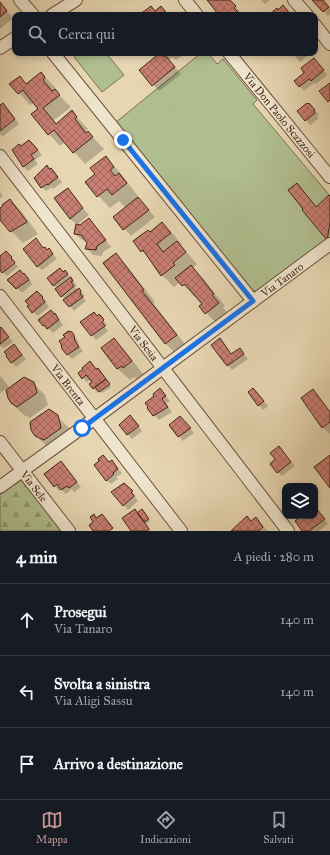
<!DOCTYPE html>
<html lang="it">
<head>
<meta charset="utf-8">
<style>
	body { margin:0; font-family:"IM FELL Great Primer",serif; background:#20242c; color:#f1f3f6 }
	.controls { position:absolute; right:12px; bottom:12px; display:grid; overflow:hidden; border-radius:8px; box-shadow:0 2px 6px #0003 }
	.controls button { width:36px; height:36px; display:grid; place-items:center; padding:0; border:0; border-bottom:1px solid #363941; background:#171b24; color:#f1f3f6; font:20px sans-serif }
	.stop { position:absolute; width:12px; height:12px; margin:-9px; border:3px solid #1a73e8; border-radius:50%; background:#fff }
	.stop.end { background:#1a73e8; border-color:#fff; box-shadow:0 1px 4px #0008 }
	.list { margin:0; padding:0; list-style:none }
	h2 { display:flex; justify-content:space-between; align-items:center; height:52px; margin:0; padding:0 16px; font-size:17px }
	h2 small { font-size:13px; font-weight:400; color:#9ea1a6 }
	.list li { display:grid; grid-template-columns:26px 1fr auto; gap:12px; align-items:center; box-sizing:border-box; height:72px; padding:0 16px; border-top:1px solid #363941 }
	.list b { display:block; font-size:15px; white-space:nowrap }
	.list p { margin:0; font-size:13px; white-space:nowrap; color:#9ea1a6 }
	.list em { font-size:13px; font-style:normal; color:#9ea1a6 }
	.icon { flex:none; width:22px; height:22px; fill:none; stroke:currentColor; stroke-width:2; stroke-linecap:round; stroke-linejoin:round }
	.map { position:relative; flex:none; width:330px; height:531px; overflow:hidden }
	.search { position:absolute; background:#171b24; box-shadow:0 2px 6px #0003; left:12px; right:12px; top:12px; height:44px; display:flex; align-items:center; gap:10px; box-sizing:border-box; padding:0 14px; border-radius:8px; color:#9ea1a6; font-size:15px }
	.sheet { height:268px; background:#171b24 }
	nav { display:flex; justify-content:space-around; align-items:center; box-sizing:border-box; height:56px; border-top:1px solid #363941; background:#171b24; font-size:11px; color:#9ea1a6 }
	nav a { display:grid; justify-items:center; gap:2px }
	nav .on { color:#c59692 }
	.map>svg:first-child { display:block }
	.grass { fill:#b1bf90; stroke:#7a7254 }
	.forest { fill:url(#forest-firs); stroke:#7a7254 }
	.shadow { fill:#0003 }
	.building { fill:url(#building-cross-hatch); stroke:#432617 }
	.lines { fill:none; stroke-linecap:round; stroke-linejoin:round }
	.minor-casing { stroke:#6c523e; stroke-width:14 }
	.minor { stroke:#efe4cd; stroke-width:12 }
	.route { stroke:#1a73e8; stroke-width:5 }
	.labels { text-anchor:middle; stroke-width:4; stroke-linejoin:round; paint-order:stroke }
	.street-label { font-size:11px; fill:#432617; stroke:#efe4cd }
</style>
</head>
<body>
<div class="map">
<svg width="330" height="531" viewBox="0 0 330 531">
	<defs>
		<pattern id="forest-firs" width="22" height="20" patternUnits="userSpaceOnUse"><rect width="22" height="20" fill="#b1bf90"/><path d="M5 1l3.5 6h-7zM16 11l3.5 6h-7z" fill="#929b75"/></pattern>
		<pattern id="building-cross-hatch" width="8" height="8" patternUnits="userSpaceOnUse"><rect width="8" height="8" fill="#c87e73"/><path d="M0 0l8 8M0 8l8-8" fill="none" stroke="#a4675d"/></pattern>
	</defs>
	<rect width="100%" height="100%" fill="#e7d6b2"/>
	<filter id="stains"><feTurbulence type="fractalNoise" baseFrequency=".005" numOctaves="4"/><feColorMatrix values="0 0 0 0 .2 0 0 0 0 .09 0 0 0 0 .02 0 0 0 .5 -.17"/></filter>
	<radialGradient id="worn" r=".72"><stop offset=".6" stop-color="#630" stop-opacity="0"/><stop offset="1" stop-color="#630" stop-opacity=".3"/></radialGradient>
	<path class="grass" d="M78,53H106L124,75L102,92L74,57Z
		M201,53H208L217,64L223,59L257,100L253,104L330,196V223L327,240L256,291L251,290L115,123Z"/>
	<path class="forest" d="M18,479H23L64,531H0V488Z"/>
	<path class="shadow" d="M208,0H229L243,15H222Z
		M261,0H270L265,4Z
		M314,0H323L330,9V14L328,16Z
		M0,4L13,18L0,29Z
		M162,53H186L176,60L172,57L169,60L181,74L159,91L141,70Z
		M292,53H311L300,62Z
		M318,63L327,75L316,84L314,83L304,91L295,81Z
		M41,73L53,85L57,90L55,91L71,107L54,120L57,124L72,112L88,129L86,131L88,133V132L104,149L85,164L65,142L60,146L49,134L39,109L34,103L30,105L11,84L20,77L27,85Z
		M3,104L19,124L2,137L0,134V107Z
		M314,109L319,115L317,116L319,118L310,125L306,120Z
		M34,145L42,155L35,160L38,164L28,171L23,166L21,147Z
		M105,158L117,169L138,196L137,197L155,217L131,236L114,217L126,208L119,201L110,208L86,183L96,174Z
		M51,169L62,182L53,189L52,187L46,191L42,187Z
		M67,189L89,215L77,225L81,226L89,219L111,247L103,252L102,256L93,255L86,248L88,243L86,241L82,240L75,234L77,225L70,219Z
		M303,191L317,207L330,198V242L327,239Z
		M0,192L3,196L0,198Z
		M10,200L22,212L38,234L23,243L6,226L0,217V209Z
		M162,223L174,235L182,245L181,246L197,264L193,268L203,278L225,306L223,308L230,315L218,325L200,306L203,304L197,296L195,297L180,282L174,287L162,275L150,259L142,251L150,233Z
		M44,249L47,251L49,249L57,259L42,270L37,266Z
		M6,253L16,262L15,263L18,267L7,276L0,269V257Z
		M116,255L127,266L155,302L153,303L188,348L178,356L166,344L104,264Z
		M60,269L70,276L77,286L75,287L77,290L79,289L85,296L83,297L86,301L74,311L48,278Z
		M20,271L29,278L32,284L22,293L9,280Z
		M37,293L47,302L46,303L49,307L38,316L33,312Z
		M55,314L63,325L53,333L49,329L48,330L39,320Z
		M97,317L103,320L107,325L105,327L108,331L96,340L82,322Z
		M1,328L13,342L4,348L0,346V329Z
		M72,333L78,341L79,346L83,351L72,359L63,349Z
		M113,339L125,351L143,374L136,379L134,377L130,380L118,369L102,348Z
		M224,344L232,355L240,349L248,359L232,370L212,345Z
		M14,345L26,359L16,367L7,356Z
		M90,363L97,370L98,369L102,374L111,387L102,393L100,391L98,393L93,388V383L91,380L87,382L83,378Z
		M0,376L9,387L0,393Z
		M33,383L45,395L48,405L30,418L24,415L11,403Z
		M313,391L330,411V434L323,427L302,399Z
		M164,394L170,401L166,404L172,412L159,420L148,408Z
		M258,394L268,406L263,410L259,405Z
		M57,416L69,428L72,440L48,447L35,435Z
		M180,418L194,433L183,441L170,425Z
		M134,421L142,431L132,439L120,425Z
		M279,448L295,466L282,476L277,472L276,460Z
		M101,461L110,463L112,462L122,473L116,477L118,479L111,484L106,480Z
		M65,467L81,487L74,492L72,489L66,494L61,489L59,491L55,486Z
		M124,484L136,496L135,497L138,501L128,510L113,492Z
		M315,508L328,524L319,531H303V516H315Z
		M144,512L150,521L146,524L151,531H133L138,514Z
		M255,518L268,531H232L251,522Z"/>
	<path class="building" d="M207,0H230L236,6L234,8L238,12L237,13L239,15H221L219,13L218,14Z
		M312,0H323L329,7L323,12Z
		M0,2L7,11L0,17Z
		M283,5L291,15H269L277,8L278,10Z
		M151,6L155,11L161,6L168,15H139Z
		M160,53L164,57L165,55L175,67L152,86L139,70Z
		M314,58L324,70L311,81L309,79L299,87L294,81L304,73L301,68Z
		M41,72L45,77L43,80L52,91L55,89L60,95L43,108L56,124L72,110L77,117L75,119L86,133L88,131L93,137L73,153L54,130L48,135L31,114L38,109L23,90L18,94L9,84L20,76L26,84Z
		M330,83V100L328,102L319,91Z
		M3,103L15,119L0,131V105Z
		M307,103L308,104L309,103L315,110L314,111L315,113L305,121L297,111Z
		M29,140L38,150L31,155L34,159L23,167L12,150L19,144L21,146Z
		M106,156L114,167L110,170L115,176L119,173L127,183L112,195L107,189L97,197L85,182L95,174L90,168Z
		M47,165L49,169L51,168L58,177L48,185L47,184L41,188L34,178Z
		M297,183L316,207L329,195L330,196V223L327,240L302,210L303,209L288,190Z
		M68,188L83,208L70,219L54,198Z
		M138,197L149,210L123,230L113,217Z
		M10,199L27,222L10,232L0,220V208L3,206L2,205Z
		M89,218L106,240L97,246L96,250L85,249L87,243L81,235L74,234L76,224L80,225Z
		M162,222L171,233L157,244L163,252L177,241L186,252L173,263L175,265L161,276L143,250L141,252L133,241L148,230L150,232Z
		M36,238L43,248L45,247L47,250L49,248L53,254L37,267L23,249Z
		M6,251L12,257L11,258L15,263L2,273L0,270V256Z
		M116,253L144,290L142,291L177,335L165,344L103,263Z
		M191,265L214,294L212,295L219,303L205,314L199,306L202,304L196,297L185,284L182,286L175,278Z
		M60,268L63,272L65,270L68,274L53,286L47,278Z
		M20,270L23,274L24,273L29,280L16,289L7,280Z
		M71,277L73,281L71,282L74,286L61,297L55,289Z
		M79,288L81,291L80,293L83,297L69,307L63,300Z
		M37,291L43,297L42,298L45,302L32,313L27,306L29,305L25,301Z
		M51,310L54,314L55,313L59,320L47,329L44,325L43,326L38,320Z
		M94,312L97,316L99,314L102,317L104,320L102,322L105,326L91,336L80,322Z
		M1,327L9,337L0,344V328Z
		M68,331L72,332L74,335L75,341L79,347L67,355L62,349L61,344L59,341L65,337L63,335Z
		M114,338L132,361L123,368L122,366L117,369L101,348Z
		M220,338L231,354L240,348L244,354L227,366L211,345Z
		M14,344L22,355L11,363L6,356L7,355L4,352Z
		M90,361L96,369L98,368L106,379L93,389L89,384L92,382L86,375L82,379L78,373L83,369L82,368Z
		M24,377L34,382L35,385L37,393L17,407L11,403L8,398L6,390Z
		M106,379L110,384L99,392L95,387Z
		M160,388L166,396L162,399L168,407L153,416L147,408L148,407L145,403L154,396L153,394Z
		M253,388L264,401L258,406L248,392Z
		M313,389L330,412V422L322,428L301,398Z
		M49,409L58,415L61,428L44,440L35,436L31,430L30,422Z
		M130,415L139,426L127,435L119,425Z
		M180,416L191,428L178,437L169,425Z
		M279,446L291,462L277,473L270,464L275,459L270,453Z
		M103,455L109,462L112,460L118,469L113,473L114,474L106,481L94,465L99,461L98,459Z
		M330,455V488L314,467Z
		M61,461L77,482L69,488L67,486L61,490L57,484L54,487L44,474Z
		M124,483L133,491L131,492L134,496L123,506L111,492Z
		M315,507L325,519L309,531H302L295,521L301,516H315Z
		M135,509L149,529L147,531H131L122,518Z
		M142,509L149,519L144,522L137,513Z
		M94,514L96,518L102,514L113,528L109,531H93L89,525L93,522L90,517Z
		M247,516L251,521L256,517L263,527L258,531H231Z"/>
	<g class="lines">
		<g class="minor-casing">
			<g id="minor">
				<path d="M20,0L33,15"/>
				<path d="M185,0L197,15"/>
				<path d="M294,0L307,15"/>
				<path d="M52,15L76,0"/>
				<path d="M315,25L330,44"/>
				<path d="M0,48L15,38"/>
				<path d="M53,53L253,301"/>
				<path id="s1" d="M229,53L330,177"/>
				<path id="s2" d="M0,156L288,531"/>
				<path id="s3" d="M0,296L181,531"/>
				<path id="s4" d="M0,442L69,531"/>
				<path id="s5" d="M0,487L94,419L330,244"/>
			</g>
		</g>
		<use href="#minor" class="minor"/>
	</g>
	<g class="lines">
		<path class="route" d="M82,428L253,301L123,140"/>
	</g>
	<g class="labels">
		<g class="street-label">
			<text dy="4" stroke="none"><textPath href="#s1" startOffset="80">Via Don Paolo Scazzosi</textPath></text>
			<text dy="4" stroke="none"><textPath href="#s5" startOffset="350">Via Tanaro</textPath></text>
			<text dy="4" stroke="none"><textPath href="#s2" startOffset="236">Via Sesia</textPath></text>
			<text dy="4" stroke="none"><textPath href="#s3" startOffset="112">Via Brenta</textPath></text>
			<text dy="4" stroke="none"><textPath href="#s4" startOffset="56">Via Sele</textPath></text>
		</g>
	</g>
	<rect width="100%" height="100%" filter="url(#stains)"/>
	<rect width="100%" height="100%" fill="url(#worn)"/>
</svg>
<div class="controls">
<button><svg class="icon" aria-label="layers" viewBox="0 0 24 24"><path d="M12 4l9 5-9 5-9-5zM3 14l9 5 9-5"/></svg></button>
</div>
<div class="stop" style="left:82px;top:428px"></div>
<div class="stop end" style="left:123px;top:140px"></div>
<div class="search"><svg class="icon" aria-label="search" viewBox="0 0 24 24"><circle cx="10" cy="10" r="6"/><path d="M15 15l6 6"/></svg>Cerca qui</div>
</div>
<section class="sheet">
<h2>4 min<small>A piedi · 280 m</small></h2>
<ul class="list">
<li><svg class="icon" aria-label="ahead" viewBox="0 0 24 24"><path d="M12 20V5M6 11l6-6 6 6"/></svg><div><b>Prosegui</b><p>Via Tanaro</p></div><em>140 m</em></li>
<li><svg class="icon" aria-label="left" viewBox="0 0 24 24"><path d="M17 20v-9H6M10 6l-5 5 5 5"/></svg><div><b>Svolta a sinistra</b><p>Via Aligi Sassu</p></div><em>140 m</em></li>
<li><svg class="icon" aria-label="arrive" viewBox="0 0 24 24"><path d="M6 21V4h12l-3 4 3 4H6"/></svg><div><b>Arrivo a destinazione</b></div></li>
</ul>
</section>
<nav>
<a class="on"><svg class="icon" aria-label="map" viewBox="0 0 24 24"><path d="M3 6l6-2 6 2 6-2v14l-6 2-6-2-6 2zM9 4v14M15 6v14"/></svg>Mappa</a>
<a><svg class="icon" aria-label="directions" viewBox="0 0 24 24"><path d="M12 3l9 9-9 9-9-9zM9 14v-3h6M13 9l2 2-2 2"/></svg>Indicazioni</a>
<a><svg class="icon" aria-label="saved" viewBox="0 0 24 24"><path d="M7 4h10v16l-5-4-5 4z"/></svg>Salvati</a>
</nav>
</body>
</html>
